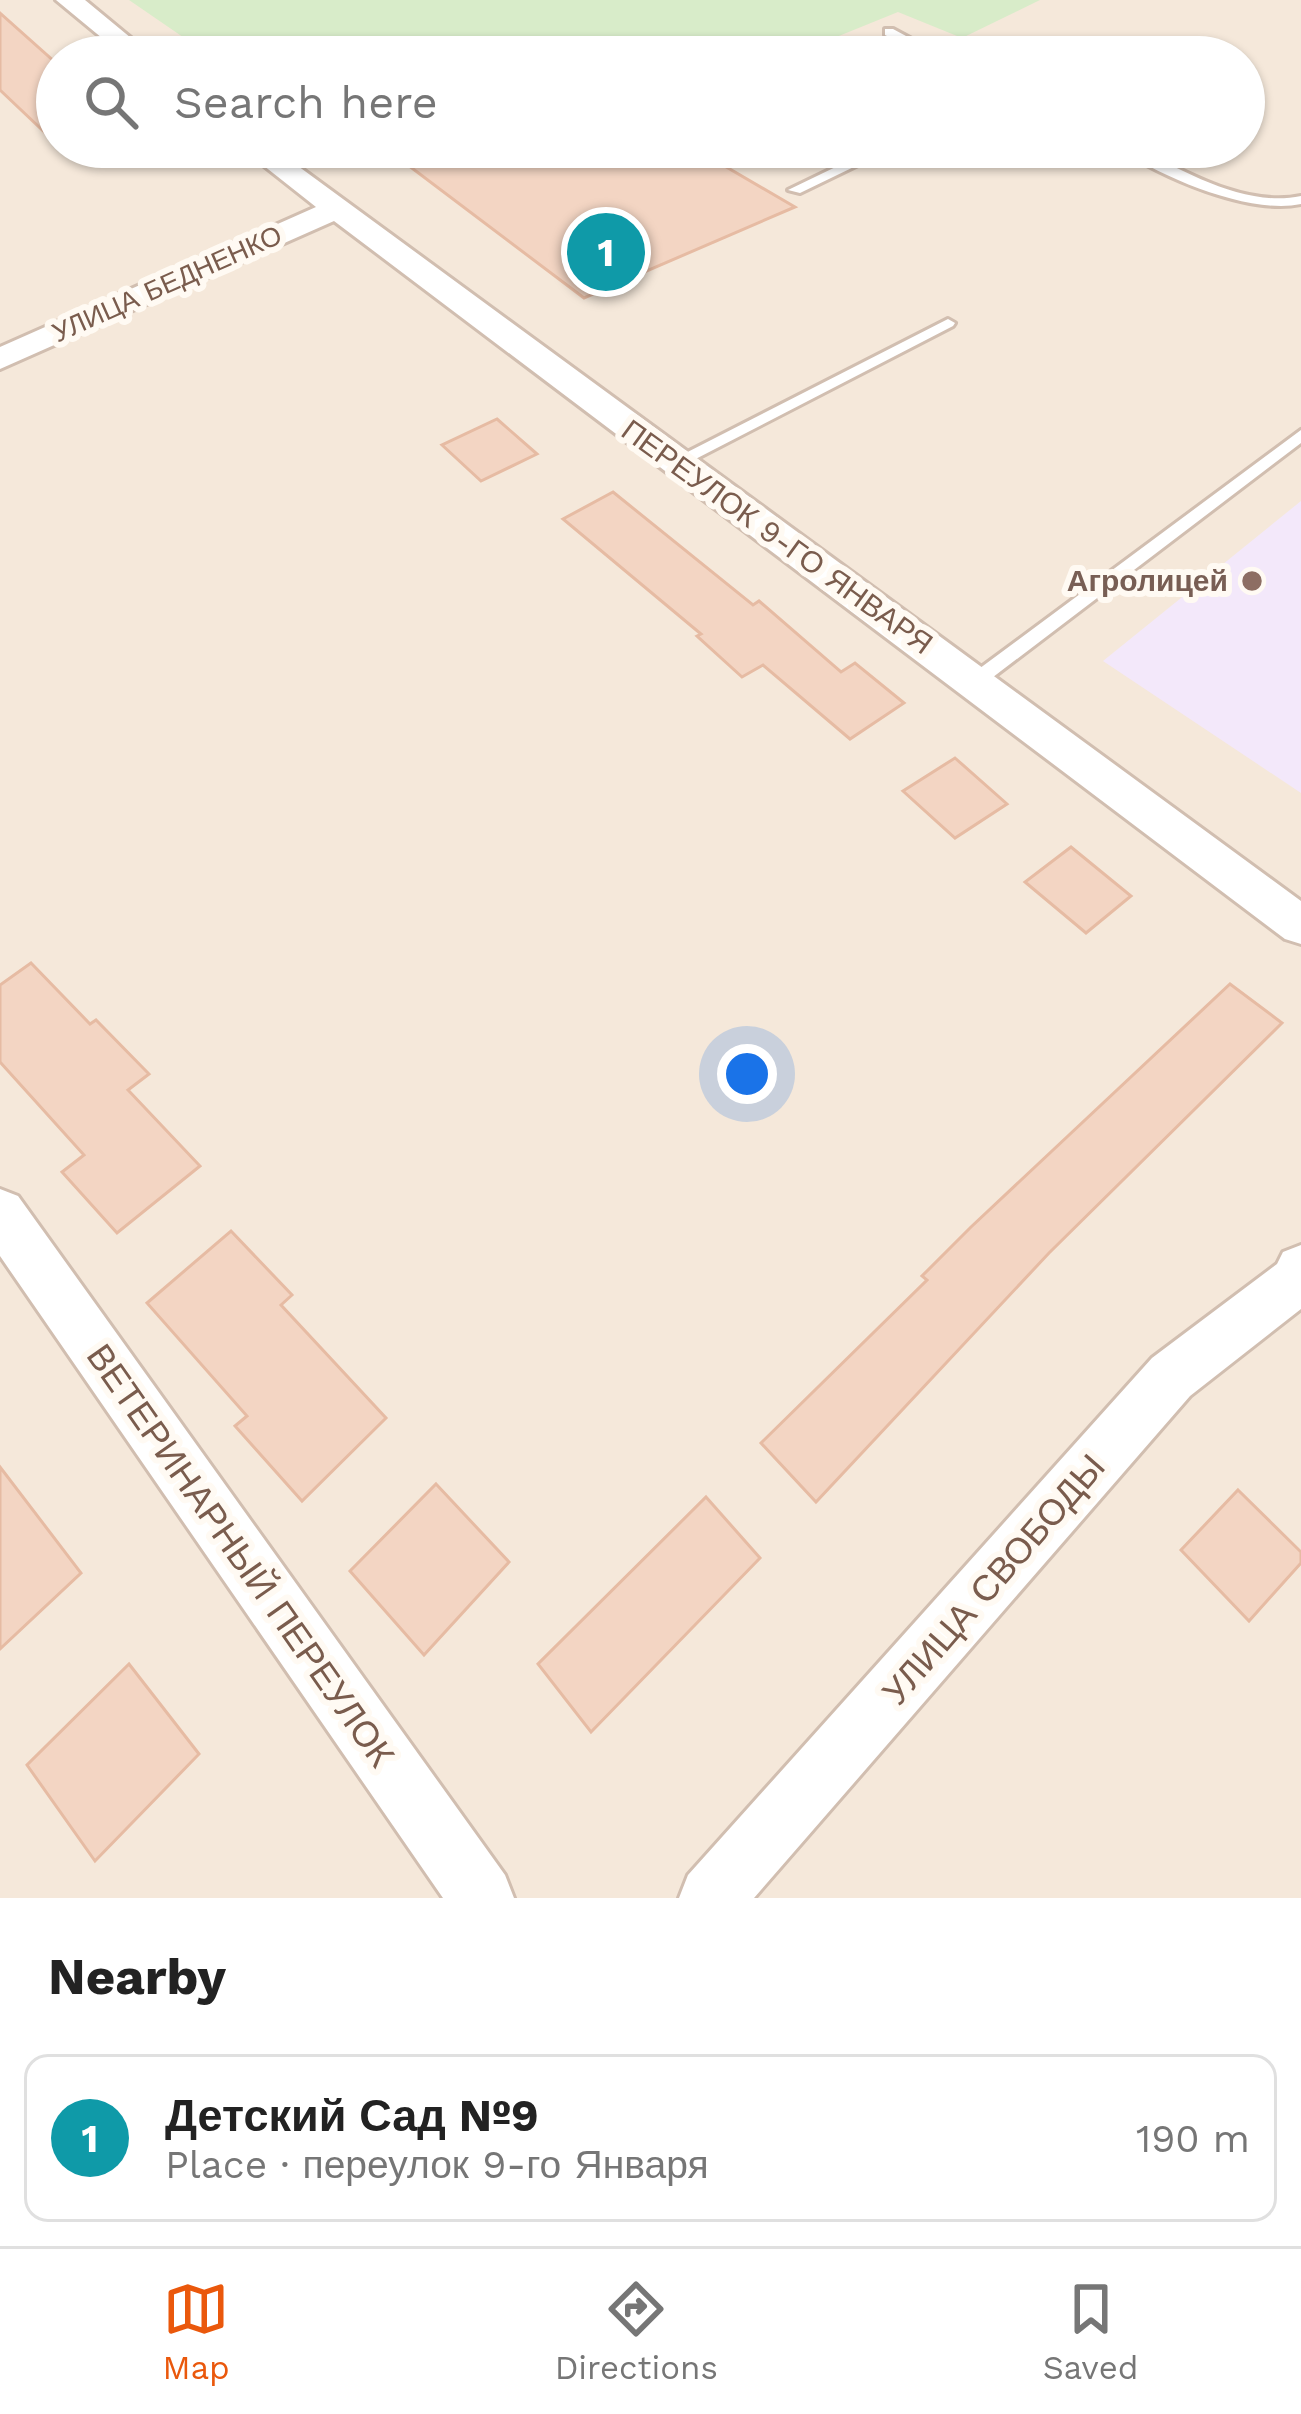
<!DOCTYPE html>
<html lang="en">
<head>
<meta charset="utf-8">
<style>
	body { margin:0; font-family:"Work Sans",sans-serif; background:#f6f6f6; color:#222 }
	.you { position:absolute; left:747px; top:1074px; width:42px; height:42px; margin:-30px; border:9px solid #fff; border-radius:50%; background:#1a73e8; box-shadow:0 0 0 18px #1a73e833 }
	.badge { display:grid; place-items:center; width:78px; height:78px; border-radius:50%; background:#ea580c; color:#fff; font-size:39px; font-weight:700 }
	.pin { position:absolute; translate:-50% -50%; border:6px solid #fff; box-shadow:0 3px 12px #0006 }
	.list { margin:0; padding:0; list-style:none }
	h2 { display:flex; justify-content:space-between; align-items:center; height:156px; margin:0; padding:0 48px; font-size:51px }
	h2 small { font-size:39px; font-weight:400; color:#767676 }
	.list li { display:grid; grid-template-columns:78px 1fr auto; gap:36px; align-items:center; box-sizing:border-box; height:168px; margin:0 24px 24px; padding:0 24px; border:3px solid #e0e0e0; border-radius:24px }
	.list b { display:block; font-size:45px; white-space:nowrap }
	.list p { margin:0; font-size:39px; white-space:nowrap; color:#767676 }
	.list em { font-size:39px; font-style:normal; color:#767676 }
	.icon { flex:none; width:66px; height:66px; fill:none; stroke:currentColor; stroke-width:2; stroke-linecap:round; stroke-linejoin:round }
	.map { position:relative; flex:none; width:1301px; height:1898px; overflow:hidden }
	.search { position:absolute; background:#fff; box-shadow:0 3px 9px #0004; left:36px; right:36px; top:36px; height:132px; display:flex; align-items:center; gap:30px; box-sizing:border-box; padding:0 42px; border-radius:66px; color:#767676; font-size:45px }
	.sheet { height:348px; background:#fff }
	nav { display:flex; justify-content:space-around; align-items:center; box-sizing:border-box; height:168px; border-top:3px solid #e0e0e0; background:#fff; font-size:33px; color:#767676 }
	nav a { display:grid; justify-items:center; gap:6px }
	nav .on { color:#ea580c }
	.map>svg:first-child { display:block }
	.residential { fill:#f5e8da; fill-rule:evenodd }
	.education { fill:#f3e8fa }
	.green { fill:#d8ecc9 }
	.building { fill:#f3d5c3; stroke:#e6bba3; stroke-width:3 }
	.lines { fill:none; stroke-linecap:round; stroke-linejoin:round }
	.lane-casing { stroke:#d1beb0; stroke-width:6 }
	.street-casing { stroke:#d1beb0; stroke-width:6 }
	.lane { fill:#fff; fill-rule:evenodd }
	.street { fill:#fff; fill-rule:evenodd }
	.education-dot { fill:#8d6e63; stroke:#fffaf3; stroke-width:4.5 }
	.labels { text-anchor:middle; stroke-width:12; stroke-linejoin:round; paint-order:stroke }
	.far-street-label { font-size:27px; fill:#7a5c4d; stroke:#fffaf3 }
	.street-label { font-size:30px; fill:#7a5c4d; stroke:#fffaf3 }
	.education-label { font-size:30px; font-weight:bold; fill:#785e54; stroke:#fffaf3; text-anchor:end }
	.near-street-label { font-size:36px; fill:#7a5c4d; stroke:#fffaf3 }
</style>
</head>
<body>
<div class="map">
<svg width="1301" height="1898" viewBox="0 0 1301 1898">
	<rect width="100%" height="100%" fill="#fdf6ec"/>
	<path class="residential" d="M0,0H1301V1898H0ZM57,57H1244V147H57Z"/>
	<path class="education" d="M1301,501V793L1103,661Z"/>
	<path class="green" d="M129,0H1040L962,38L898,12L787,57H489L471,51L456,57H212Z"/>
	<path class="building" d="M0,13L57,64V144L0,90Z
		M384,147H692L795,207L584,298Z
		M497,419L537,454L481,481L442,445Z
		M613,492L753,605L759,601L841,672L855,663L904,703L850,739L763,665L742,677L697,636L701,634L563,519Z
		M955,758L1007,804L955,838L903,791Z
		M1071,847L1131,896L1086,933L1025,882Z
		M31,963L90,1024L96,1020L149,1074L128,1090L200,1166L117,1233L62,1172L84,1155L0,1062V985Z
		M1230,984L1282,1023L1049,1253L816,1502L761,1443L927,1280L922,1276L971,1227Z
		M231,1231L292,1295L281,1305L386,1418L302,1501L235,1426L247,1416L147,1303Z
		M0,1467L81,1573L0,1649Z
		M436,1484L509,1562L424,1655L350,1571Z
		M1238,1490L1301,1552V1563L1249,1621L1181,1550Z
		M706,1497L760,1558L591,1732L538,1664Z
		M129,1664L199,1754L95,1861L27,1765Z"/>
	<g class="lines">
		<g class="lane-casing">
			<path id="lane" d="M885,29H893L945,57H929L885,35Z
				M877,147H895L800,193L788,190Z
				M1118,147H1135C1184,171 1245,208 1301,196V204C1250,215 1159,177 1118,147Z
				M948,319L955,323L953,326L682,466L676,467L668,462Z
				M1301,430V443L980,687H968L965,682L968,677Z"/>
		</g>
		<g class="street-casing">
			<path id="street" d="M56,0H85L154,57H125Z
				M240,147H272L1301,901V944L1285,939L334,221L0,369V347L316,207Z
				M0,1189L18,1196L505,1875L514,1898H443L0,1256Z
				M1301,1245V1309L1190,1396L754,1898H679L688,1875L1152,1358L1277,1264L1283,1252Z"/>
		</g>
		<use href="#lane" class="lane"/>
		<use href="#street" class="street"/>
	</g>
	<circle class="education-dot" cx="1252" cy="581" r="12"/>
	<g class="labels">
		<g class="far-street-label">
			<text transform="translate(167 284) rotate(-24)" y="9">УЛИЦА БЕДНЕНКО</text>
		</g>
		<g class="street-label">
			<text transform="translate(777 537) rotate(36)" y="10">ПЕРЕУЛОК 9-ГО ЯНВАРЯ</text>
		</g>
		<g class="education-label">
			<text x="1228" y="591">Агролицей</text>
		</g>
		<g class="near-street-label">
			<text transform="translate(241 1555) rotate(55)" y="13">ВЕТЕРИНАРНЫЙ ПЕРЕУЛОК</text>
			<text transform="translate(993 1579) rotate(-49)" y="13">УЛИЦА СВОБОДЫ</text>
		</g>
	</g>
</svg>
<div class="you"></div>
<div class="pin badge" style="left:606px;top:252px;background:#0f9aa8">1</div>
<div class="search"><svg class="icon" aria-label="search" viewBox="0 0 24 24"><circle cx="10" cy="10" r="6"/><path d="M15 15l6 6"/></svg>Search here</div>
</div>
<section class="sheet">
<h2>Nearby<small></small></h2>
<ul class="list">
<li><span class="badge" style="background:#0f9aa8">1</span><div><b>Детский Сад №9</b><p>Place · переулок 9-го Января</p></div><em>190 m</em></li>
</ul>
</section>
<nav>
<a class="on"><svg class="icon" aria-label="map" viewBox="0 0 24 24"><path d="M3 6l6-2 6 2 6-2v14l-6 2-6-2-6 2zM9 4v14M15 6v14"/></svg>Map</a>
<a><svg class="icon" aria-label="directions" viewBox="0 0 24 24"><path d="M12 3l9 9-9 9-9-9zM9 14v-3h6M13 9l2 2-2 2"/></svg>Directions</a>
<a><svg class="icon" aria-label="saved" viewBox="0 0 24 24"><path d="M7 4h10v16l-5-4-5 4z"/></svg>Saved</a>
</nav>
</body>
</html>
